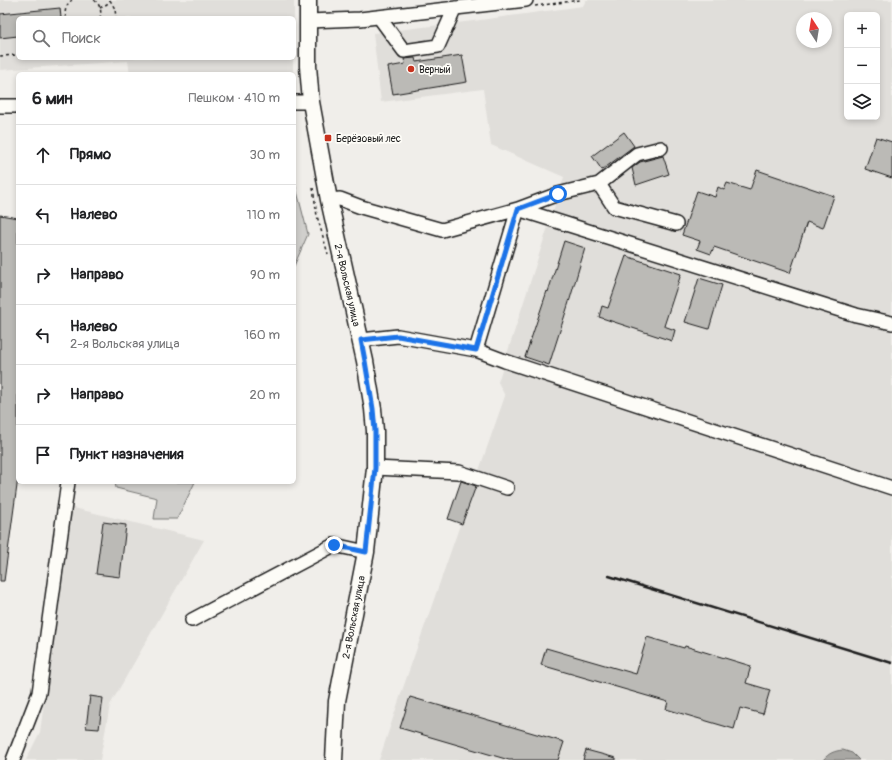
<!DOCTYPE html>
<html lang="ru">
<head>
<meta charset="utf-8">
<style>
	body { margin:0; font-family:Pangolin,sans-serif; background:#f6f6f6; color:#202124 }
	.controls { position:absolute; right:12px; top:12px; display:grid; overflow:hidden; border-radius:6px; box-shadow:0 2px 6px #0003 }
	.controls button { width:36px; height:36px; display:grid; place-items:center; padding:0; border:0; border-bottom:1px solid #e0e0e0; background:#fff; color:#202124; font:20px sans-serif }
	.compass { position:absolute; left:796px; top:12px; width:36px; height:36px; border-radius:50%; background:#fff; box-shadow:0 2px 6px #0003; rotate:348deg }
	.stop { position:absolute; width:12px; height:12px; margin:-9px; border:3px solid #1a73e8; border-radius:50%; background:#fff }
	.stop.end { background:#1a73e8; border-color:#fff; box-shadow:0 1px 4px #0008 }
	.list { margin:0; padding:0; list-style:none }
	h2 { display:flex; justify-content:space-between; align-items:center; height:52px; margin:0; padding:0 16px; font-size:17px }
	h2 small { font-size:13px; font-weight:400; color:#757577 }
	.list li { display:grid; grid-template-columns:26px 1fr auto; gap:12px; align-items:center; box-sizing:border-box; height:60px; padding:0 16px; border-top:1px solid #e0e0e0 }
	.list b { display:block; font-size:15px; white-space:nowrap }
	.list p { margin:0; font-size:13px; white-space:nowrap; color:#757577 }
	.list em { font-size:13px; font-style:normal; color:#757577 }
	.icon { flex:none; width:22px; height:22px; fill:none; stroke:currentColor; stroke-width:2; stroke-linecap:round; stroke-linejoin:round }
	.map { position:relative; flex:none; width:892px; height:760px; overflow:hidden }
	.search { position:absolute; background:#fff; box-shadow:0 2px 6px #0003; left:16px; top:16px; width:280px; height:44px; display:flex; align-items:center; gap:10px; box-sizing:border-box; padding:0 14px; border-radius:6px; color:#757577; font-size:15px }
	.panel { position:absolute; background:#fff; box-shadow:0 2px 6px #0003; left:16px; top:72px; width:280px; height:412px; border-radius:6px }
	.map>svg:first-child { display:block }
	.built { fill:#e0deda; fill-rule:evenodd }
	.green { fill:#d0cfcc; stroke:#767674 }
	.water { fill:#a8a7a3; stroke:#706f6d }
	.building { fill:#bbbab6; stroke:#1c1c1c }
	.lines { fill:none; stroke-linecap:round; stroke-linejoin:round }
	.minor-casing { stroke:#1c1c1c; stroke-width:16 }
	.major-casing { stroke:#1c1c1c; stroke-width:19 }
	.path { stroke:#1c1c1c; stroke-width:1.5; stroke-dasharray:3 3; stroke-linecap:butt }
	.minor { stroke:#fdfcf7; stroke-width:13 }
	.major { stroke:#fdfcf7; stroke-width:16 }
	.rail { stroke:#1c1c1c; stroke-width:2.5 }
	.route { stroke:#1a73e8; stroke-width:5 }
	.poi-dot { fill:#c8321e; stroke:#fdfcf7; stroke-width:1.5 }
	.labels { text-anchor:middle; stroke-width:3.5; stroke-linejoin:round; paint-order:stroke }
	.poi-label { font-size:10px; fill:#1c1c1c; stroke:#fdfcf7; text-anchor:start }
	.street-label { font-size:10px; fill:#1c1c1c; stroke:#fdfcf7 }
</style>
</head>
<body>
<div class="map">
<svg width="892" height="760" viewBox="0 0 892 760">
	<rect width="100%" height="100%" fill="#f0eeea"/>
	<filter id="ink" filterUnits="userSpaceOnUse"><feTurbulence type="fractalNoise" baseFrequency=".025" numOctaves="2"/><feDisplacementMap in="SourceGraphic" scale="8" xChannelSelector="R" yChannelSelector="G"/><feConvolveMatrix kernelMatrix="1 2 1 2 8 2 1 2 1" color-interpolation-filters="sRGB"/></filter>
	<g filter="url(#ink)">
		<path class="built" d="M0,0H294V18H18V58H293V74H130L128,61L0,70Z
			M586,0H892V760H379L403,688L505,396L498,382L564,177L491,145L483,89L381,102L373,33L473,21L583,6ZM847,15H877V117H847ZM802,18H826V42H802Z
			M70,507L204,540L110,705L100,760H26L40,732Z"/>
		<path class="green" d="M294,180L308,234L294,266Z
			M115,482H195L177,519H154L157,498L116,488Z"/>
		<path class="water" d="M843,750L852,753L859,760H823C829,753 834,751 843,750Z"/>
		<path class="building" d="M60,8L61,18H18V36L0,38V14Z
			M462,55L467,82L393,94L388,67L405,64L404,59L415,58L416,62Z
			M624,132L634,146L602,170L592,156Z
			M876,137L892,142V178L865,169Z
			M663,156L669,174L636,185L632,168L640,162Z
			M757,170L834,196L823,228L807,222L790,273L714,247L711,254L697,249L700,241L682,235L697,191L715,197L718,187L724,190L727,183L750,190Z
			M0,215L18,218V478L4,581H0Z
			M564,241L585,248L570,299L549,365L525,357L547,291L548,292Z
			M626,256L681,274L664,326L675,330L672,341L599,317L602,306L608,308Z
			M699,278L722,285L709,329L685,322Z
			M461,481L476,486L462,524L448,519Z
			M103,522L126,525L120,577L96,574Z
			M647,637L684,648L685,646L751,666L746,683L770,690L763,714L740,708L734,729L666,709L668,702L541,665L546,648L636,674Z
			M90,696L103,698L99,729L86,728Z
			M410,697L564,742L558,760H509L400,728Z
			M586,750L616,758V760H583Z"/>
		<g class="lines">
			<g class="minor-casing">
				<path id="minor" d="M379,17L404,51L438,46L455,8
					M308,21L360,19L526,0
					M294,102H311
					M0,106H18
					M599,184L614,207L676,224
					M329,200L340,199L361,207L442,230L518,209L856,315L892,323
					M361,340L398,336L476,350L505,361L892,488
					M476,350L518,209L558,194L599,184L637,154L661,148
					M375,468L459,472L507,488
					M192,620L334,545L366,552
					M13,760L39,693L68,482"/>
			</g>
			<g class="major-casing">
				<path id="major" d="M308,0V66L311,102L329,200L365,361L373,409L375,431V468L366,552L337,701L334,760"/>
			</g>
			<path class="path" d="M94,0C100,4 102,11 100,18
				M110,0L115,9L116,18
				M535,6L580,0
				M100,8L107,4L110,0
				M66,18C64,11 66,4 72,0
				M0,56L18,55
				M313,188L317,216L328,254"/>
			<use href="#minor" class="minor"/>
			<use href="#major" class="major"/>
			<path class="rail" d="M609,576L892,663"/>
		</g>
	</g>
	<g class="lines" filter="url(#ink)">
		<path class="route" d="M334,545L366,552L375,468V431L373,409L365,361L361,340L398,336L476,350L518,209L558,194"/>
	</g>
	<g class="poi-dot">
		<circle cx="411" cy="69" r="4"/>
		<rect x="324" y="134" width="8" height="8" rx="2"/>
	</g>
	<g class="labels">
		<g class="poi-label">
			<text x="419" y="73">Верный</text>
			<text x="336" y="142">Берёзовый лес</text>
		</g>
		<g class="street-label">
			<text transform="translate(348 285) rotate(77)" y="4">2-я Вольская улица</text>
			<text transform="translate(353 617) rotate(-79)" y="4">2-я Вольская улица</text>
		</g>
	</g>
</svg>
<div class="controls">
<button>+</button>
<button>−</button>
<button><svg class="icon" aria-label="layers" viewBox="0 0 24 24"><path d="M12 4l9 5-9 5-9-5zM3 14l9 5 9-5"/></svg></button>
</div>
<svg class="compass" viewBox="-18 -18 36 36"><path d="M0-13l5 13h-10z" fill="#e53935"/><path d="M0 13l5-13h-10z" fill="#757577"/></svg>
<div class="stop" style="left:558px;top:194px"></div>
<div class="stop end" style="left:334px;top:545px"></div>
<div class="search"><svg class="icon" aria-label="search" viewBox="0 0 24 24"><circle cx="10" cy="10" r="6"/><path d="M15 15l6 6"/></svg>Поиск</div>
<section class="panel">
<h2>6 мин<small>Пешком · 410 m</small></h2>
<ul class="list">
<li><svg class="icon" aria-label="ahead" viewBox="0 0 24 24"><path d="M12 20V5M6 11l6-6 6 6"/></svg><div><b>Прямо</b></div><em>30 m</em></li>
<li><svg class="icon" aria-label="left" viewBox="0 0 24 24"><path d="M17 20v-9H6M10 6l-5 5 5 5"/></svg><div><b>Налево</b></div><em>110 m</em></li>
<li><svg class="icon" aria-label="right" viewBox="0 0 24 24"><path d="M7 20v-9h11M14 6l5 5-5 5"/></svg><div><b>Направо</b></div><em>90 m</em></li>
<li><svg class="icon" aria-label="left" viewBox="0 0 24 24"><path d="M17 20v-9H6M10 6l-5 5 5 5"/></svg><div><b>Налево</b><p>2-я Вольская улица</p></div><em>160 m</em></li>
<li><svg class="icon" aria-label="right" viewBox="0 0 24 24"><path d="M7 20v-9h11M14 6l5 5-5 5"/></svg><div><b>Направо</b></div><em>20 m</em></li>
<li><svg class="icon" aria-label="arrive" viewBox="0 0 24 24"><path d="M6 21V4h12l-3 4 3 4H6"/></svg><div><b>Пункт назначения</b></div></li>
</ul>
</section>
</div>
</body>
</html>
